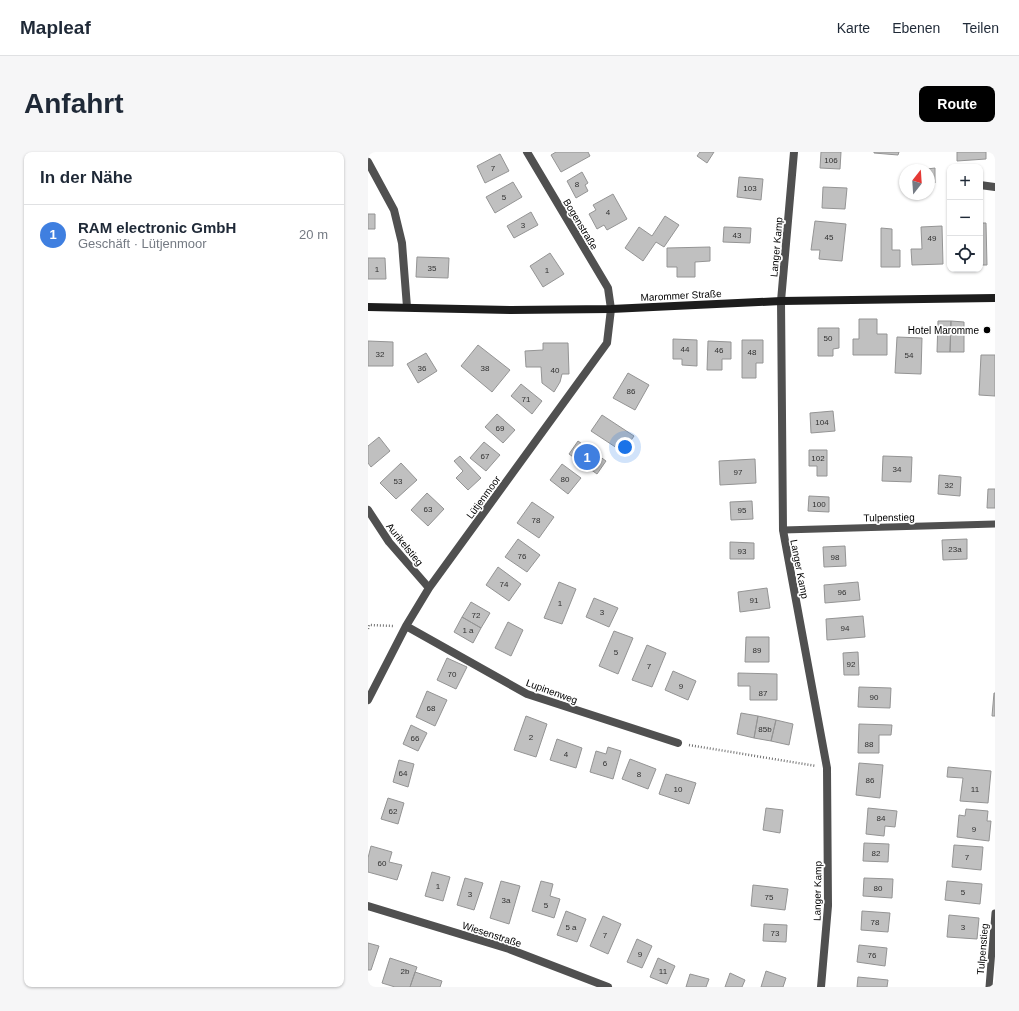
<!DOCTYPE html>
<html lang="de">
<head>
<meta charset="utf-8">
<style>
	body { margin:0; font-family:Helvetica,sans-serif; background:#f6f6f7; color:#1f2937 }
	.controls { position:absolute; right:12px; top:12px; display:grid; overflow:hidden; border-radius:8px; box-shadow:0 1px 3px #0004 }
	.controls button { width:36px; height:36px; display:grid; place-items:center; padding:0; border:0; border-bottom:1px solid #e0e1e3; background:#fff; color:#1f2937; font:20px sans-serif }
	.compass { position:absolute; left:531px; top:12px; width:36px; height:36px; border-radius:50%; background:#fff; box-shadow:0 1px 3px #0004; rotate:17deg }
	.you { position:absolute; left:257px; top:295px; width:14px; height:14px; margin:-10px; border:3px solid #fff; border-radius:50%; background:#1a73e8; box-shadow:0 0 0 6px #1a73e833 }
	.badge { display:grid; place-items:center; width:26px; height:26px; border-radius:50%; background:#000; color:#fff; font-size:13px; font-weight:700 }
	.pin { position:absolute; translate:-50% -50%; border:2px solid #fff; box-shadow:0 1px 4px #0006 }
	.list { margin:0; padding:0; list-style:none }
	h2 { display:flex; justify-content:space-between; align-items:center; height:52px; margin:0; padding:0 16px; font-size:17px }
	h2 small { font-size:13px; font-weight:400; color:#747a83 }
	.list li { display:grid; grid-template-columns:26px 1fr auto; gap:12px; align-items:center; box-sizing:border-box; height:60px; padding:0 16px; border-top:1px solid #e0e1e3 }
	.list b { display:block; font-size:15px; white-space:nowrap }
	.list p { margin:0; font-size:13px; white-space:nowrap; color:#747a83 }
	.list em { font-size:13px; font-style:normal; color:#747a83 }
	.icon { flex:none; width:22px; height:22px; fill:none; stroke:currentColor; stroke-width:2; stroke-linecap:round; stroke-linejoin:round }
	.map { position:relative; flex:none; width:627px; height:835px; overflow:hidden; border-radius:8px }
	header { display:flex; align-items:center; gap:24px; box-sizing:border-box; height:56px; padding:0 20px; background:#fff; border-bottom:1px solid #e0e1e3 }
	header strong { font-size:19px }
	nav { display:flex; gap:22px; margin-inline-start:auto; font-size:14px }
	.intro { display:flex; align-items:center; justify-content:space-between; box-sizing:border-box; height:96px; padding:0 24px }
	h1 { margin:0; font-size:28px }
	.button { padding:10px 18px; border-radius:8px; background:#000; color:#fff; font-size:14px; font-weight:700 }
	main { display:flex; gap:24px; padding:0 24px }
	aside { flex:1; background:#fff; border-radius:8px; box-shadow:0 1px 3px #0004 }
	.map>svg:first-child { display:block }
	.building { fill:#c0c0c0; stroke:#949494 }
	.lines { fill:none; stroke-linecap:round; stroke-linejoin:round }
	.path { stroke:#727272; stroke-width:2.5; stroke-dasharray:1 2; stroke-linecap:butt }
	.lane { stroke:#505050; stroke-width:7 }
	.street { stroke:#505050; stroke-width:8 }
	.secondary { stroke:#1d1d1d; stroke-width:8 }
	.poi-dot { fill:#000; stroke:#fff; stroke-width:1.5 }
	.labels { text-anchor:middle; stroke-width:3.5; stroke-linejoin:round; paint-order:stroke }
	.number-label { font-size:8px; fill:#303030 }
	.street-label { font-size:10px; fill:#000; stroke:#fff }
	.poi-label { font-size:10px; fill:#000; stroke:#fff; text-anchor:end }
</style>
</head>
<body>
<header>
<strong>Mapleaf</strong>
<nav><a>Karte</a><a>Ebenen</a><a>Teilen</a></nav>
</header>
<div class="intro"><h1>Anfahrt</h1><a class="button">Route</a></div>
<main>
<aside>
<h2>In der Nähe<small></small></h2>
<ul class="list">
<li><span class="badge" style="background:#3f7fe0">1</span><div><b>RAM electronic GmbH</b><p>Geschäft · Lütjenmoor</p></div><em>20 m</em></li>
</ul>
</aside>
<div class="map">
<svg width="627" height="835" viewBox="0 0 627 835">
	<rect width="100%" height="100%" fill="#fff"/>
	<path class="building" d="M188,0H220L222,4L193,20L183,3Z
		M332,0H346L339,11L329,4Z
		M453,0H473L472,17L452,16Z
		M506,0H531L530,3L506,1Z
		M589,0H618V7L589,9Z
		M132,2L141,19L117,31L109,14Z
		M567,16V31H561V18L559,17Z
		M214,20L220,31L217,33L220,39L208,46L199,29Z
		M371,25L395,27L393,48L369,45Z
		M145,30L154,45L127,61L118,45Z
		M455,35L479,36L477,57L454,56Z
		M245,42L259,67L239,78L236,73L229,77L221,62L228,58L225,53Z
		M163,60L170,73L146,86L139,74Z
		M0,62H7V77H0Z
		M297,64L311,73L296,95L288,90L275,109L257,96L271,75L284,84Z
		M447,69L478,72L474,109L451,107L452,98H443Z
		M612,71H618L619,113H612Z
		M574,74L575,112L544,113L543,97H554L553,75Z
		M356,75L383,76L382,91L355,90Z
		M513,76L524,77V98H532V115H513Z
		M342,95V109L327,110V125H309V115H299V96Z
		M182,101L196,122L175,135L162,114Z
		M49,105L81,106L80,126L48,125Z
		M0,106H17L18,127H0Z
		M491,167H509V182H519V203H485V187H491Z
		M570,169H583L582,200H569Z
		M583,169L596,170V200H582Z
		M450,176H471V196L465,197V204H450Z
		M529,185L554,186L553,222L527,221Z
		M305,187L329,188V214L314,213V207H305Z
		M374,188H395V211H388V226H374Z
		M0,189L25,190V214H0Z
		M340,189L363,190V207H354V218H339Z
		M175,191H200L201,222H194L192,230L186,240L174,231L173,215H158L157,199L175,198Z
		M110,193L142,218L124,240L93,214Z
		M58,201L69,219L50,231L39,212Z
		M613,203H627V244L611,243Z
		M260,221L281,233L267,258L245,246Z
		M153,232L174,249L164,262L143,244Z
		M465,259L467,279L443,281L442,261Z
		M129,262L147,278L135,291L117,275Z
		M234,263L266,284L255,300L223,279Z
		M11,285L22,299L3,315L0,311V294Z
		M210,289L238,309L229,322L201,302Z
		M116,290L132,303L118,319L102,306Z
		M441,298H459V324H449V314H441Z
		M92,304L113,326L100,338L88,326L95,319L86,309Z
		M515,304L544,305L543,330L514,329Z
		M387,307L388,331L352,333L351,309Z
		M33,311L49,328L28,347L12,331Z
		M194,312L213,326L200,342L182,328Z
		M571,323L593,325L592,344L570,342Z
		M620,337H627V356H619Z
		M59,341L76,357L60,374L43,358Z
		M441,344L461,345V360L440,359Z
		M384,349L385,367L363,368L362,350Z
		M164,350L186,365L171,386L149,371Z
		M150,387L172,403L159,420L137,405Z
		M599,387V407L575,408L574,388Z
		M362,390L386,391V407H362Z
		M477,394L478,414L456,415L455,395Z
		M130,415L153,432L141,449L118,433Z
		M191,430L208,437L194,472L176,466Z
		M490,430L492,448L457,451L456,433Z
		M399,436L402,456L372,460L370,440Z
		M226,446L250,456L241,475L218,465Z
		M103,450L122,461L113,476L94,465Z
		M495,464L497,485L459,488L458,467Z
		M94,465L113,476L105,491L86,480Z
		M140,470L155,478L143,504L127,496Z
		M246,479L265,486L250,522L231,514Z
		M378,485H401V510H377Z
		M279,493L298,501L284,535L264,528Z
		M490,500L491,523H476L475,501Z
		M79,506L99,515L88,537L69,528Z
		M305,519L328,529L320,548L297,538Z
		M370,521L409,522V548H382V534H370Z
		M491,535L523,536L522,556L490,555Z
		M59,539L79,548L67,574L48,565Z
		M626,541H627V564H624Z
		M373,561L390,564L386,586L369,582Z
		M158,564L179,572L168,605L146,598Z
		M390,564L408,568L403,589L386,586Z
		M408,568L425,572L421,593L403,589Z
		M491,572L524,573L523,583H511V601H490Z
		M43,573L59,581L50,599L35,592Z
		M189,587L214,596L208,616L182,608Z
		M240,595L253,599L245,627L222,620L228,599L238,602Z
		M262,607L288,617L280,637L254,627Z
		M31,608L46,612L40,635L25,630Z
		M491,611L515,613L512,646L488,643Z
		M580,615L623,619L620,651L592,649L595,626L579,625Z
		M298,622L328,631L321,652L291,642Z
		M20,646L36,651L30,672L13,667Z
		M398,656L415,658L412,681L395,678Z
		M500,656L529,659L527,675L517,674L516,684L498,682Z
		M598,657L620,659L619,669H623L621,689L589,685L591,663L597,664Z
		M496,691L521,692L520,710L495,709Z
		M586,693L615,695L613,718L584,715Z
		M3,694L24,700L21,710L34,713L29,728L0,720V706Z
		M64,720L82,725L75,749L57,744Z
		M97,726L115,731L106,758L89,753Z
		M496,726L525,727L524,746L495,744Z
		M133,729L152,734L141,772L122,766Z
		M173,729L185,732L182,744L192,747L186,766L164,759Z
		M579,729L614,732L612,752L577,748Z
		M385,733L420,737L417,758L383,754Z
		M198,759L218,767L209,790L189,783Z
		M494,759L522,761L520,780L493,778Z
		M581,763L611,766L609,787L579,785Z
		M235,764L253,772L240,802L222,794Z
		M396,772L419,773L418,790L395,789Z
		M269,787L284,794L274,816L259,810Z
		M0,791L11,794L3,818H0Z
		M491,793L519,796L517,814L489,810Z
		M22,806L49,815L42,835H27L14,831Z
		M290,806L307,814L299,832L282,825Z
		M398,819L418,826L415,835H393Z
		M47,820L74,829L72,835H42Z
		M362,821L377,828L374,835H357Z
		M322,822L341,827L338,835H318Z
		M490,825L520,828L519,835H489Z"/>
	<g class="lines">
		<path class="path" d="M0,477L1,473L25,474
			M321,593L448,614"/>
		<path class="lane" d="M415,378L627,372
			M621,835L627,761"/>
		<path class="street" d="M426,0L413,149L415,378L459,616L460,754L453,835
			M0,10L26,58L34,91L39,155
			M612,33L627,35
			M0,358L21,390L61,436
			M38,474L159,542L310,591
			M0,548L38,474L61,436L239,191L243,157L240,136L159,0
			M0,754L141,797L240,835"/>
		<path class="secondary" d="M0,155L143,158L243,157L413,149L627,146"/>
	</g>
	<circle class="poi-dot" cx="619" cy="178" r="4"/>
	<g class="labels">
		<g class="number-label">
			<text x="463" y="11">106</text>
			<text x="125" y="19">7</text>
			<text x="209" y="35">8</text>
			<text x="382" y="39">103</text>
			<text x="136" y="48">5</text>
			<text x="240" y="63">4</text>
			<text x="155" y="76">3</text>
			<text x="369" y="86">43</text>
			<text x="461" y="88">45</text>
			<text x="564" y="89">49</text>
			<text x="64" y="119">35</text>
			<text x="9" y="120">1</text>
			<text x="179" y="121">1</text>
			<text x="460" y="189">50</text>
			<text x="317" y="200">44</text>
			<text x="351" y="201">46</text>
			<text x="384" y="203">48</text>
			<text x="12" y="205">32</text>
			<text x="541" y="206">54</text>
			<text x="54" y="219">36</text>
			<text x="117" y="219">38</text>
			<text x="187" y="221">40</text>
			<text x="263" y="242">86</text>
			<text x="158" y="250">71</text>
			<text x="454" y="273">104</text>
			<text x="132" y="279">69</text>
			<text x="117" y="307">67</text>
			<text x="450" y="309">102</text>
			<text x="529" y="320">34</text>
			<text x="370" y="323">97</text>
			<text x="197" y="330">80</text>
			<text x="30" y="332">53</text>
			<text x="581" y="336">32</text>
			<text x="451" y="355">100</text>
			<text x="60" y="360">63</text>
			<text x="374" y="361">95</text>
			<text x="168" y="371">78</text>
			<text x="587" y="400">23a</text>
			<text x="374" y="402">93</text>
			<text x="154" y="407">76</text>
			<text x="467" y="408">98</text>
			<text x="136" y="435">74</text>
			<text x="474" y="443">96</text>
			<text x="386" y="451">91</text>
			<text x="192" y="454">1</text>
			<text x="234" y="463">3</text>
			<text x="108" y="466">72</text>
			<text x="477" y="479">94</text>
			<text x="100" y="481">1 a</text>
			<text x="389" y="501">89</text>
			<text x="248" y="503">5</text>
			<text x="483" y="515">92</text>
			<text x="281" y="517">7</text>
			<text x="84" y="525">70</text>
			<text x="313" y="537">9</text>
			<text x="395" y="544">87</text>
			<text x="506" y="548">90</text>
			<text x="63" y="559">68</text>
			<text x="397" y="580">85b</text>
			<text x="163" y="588">2</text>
			<text x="47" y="589">66</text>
			<text x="501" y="595">88</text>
			<text x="198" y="605">4</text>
			<text x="237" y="614">6</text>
			<text x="35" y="624">64</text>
			<text x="271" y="625">8</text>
			<text x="502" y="631">86</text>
			<text x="310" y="640">10</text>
			<text x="607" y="640">11</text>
			<text x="25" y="662">62</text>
			<text x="513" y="669">84</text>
			<text x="606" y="680">9</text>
			<text x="508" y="704">82</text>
			<text x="599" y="708">7</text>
			<text x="14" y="714">60</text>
			<text x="70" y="737">1</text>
			<text x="510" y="739">80</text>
			<text x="595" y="743">5</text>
			<text x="102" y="745">3</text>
			<text x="401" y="748">75</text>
			<text x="138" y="751">3a</text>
			<text x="178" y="756">5</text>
			<text x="507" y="773">78</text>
			<text x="203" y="778">5 a</text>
			<text x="595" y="778">3</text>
			<text x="407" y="784">73</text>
			<text x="237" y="786">7</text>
			<text x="272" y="805">9</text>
			<text x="504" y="806">76</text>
			<text x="37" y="822">2b</text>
			<text x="295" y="822">11</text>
		</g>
		<g class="street-label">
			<text transform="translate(213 72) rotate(59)" y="4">Bogenstraße</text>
			<text transform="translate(408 95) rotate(-85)" y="4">Langer Kamp</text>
			<text transform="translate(313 143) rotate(-3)" y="4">Marommer Straße</text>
			<text transform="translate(115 345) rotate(-54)" y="4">Lütjenmoor</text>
			<text transform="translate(521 365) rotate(-1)" y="4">Tulpenstieg</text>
			<text transform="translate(37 392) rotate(51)" y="4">Aurikelstieg</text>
			<text transform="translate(432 417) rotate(79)" y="4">Langer Kamp</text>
			<text transform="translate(184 539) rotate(20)" y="4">Lupinenweg</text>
			<text transform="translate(449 739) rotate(-89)" y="4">Langer Kamp</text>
			<text transform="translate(124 782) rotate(18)" y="4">Wiesenstraße</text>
			<text transform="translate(614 797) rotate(-85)" y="4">Tulpenstieg</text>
		</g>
		<g class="poi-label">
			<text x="611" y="182">Hotel Maromme</text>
		</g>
	</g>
</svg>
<div class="controls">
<button>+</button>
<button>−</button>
<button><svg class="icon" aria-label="locate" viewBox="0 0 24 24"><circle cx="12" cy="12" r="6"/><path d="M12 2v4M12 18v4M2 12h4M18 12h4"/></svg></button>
</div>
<svg class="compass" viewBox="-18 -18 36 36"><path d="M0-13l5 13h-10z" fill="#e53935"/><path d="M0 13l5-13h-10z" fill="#747a83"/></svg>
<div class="you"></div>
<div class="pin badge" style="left:219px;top:305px;background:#3f7fe0">1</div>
</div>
</main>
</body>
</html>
